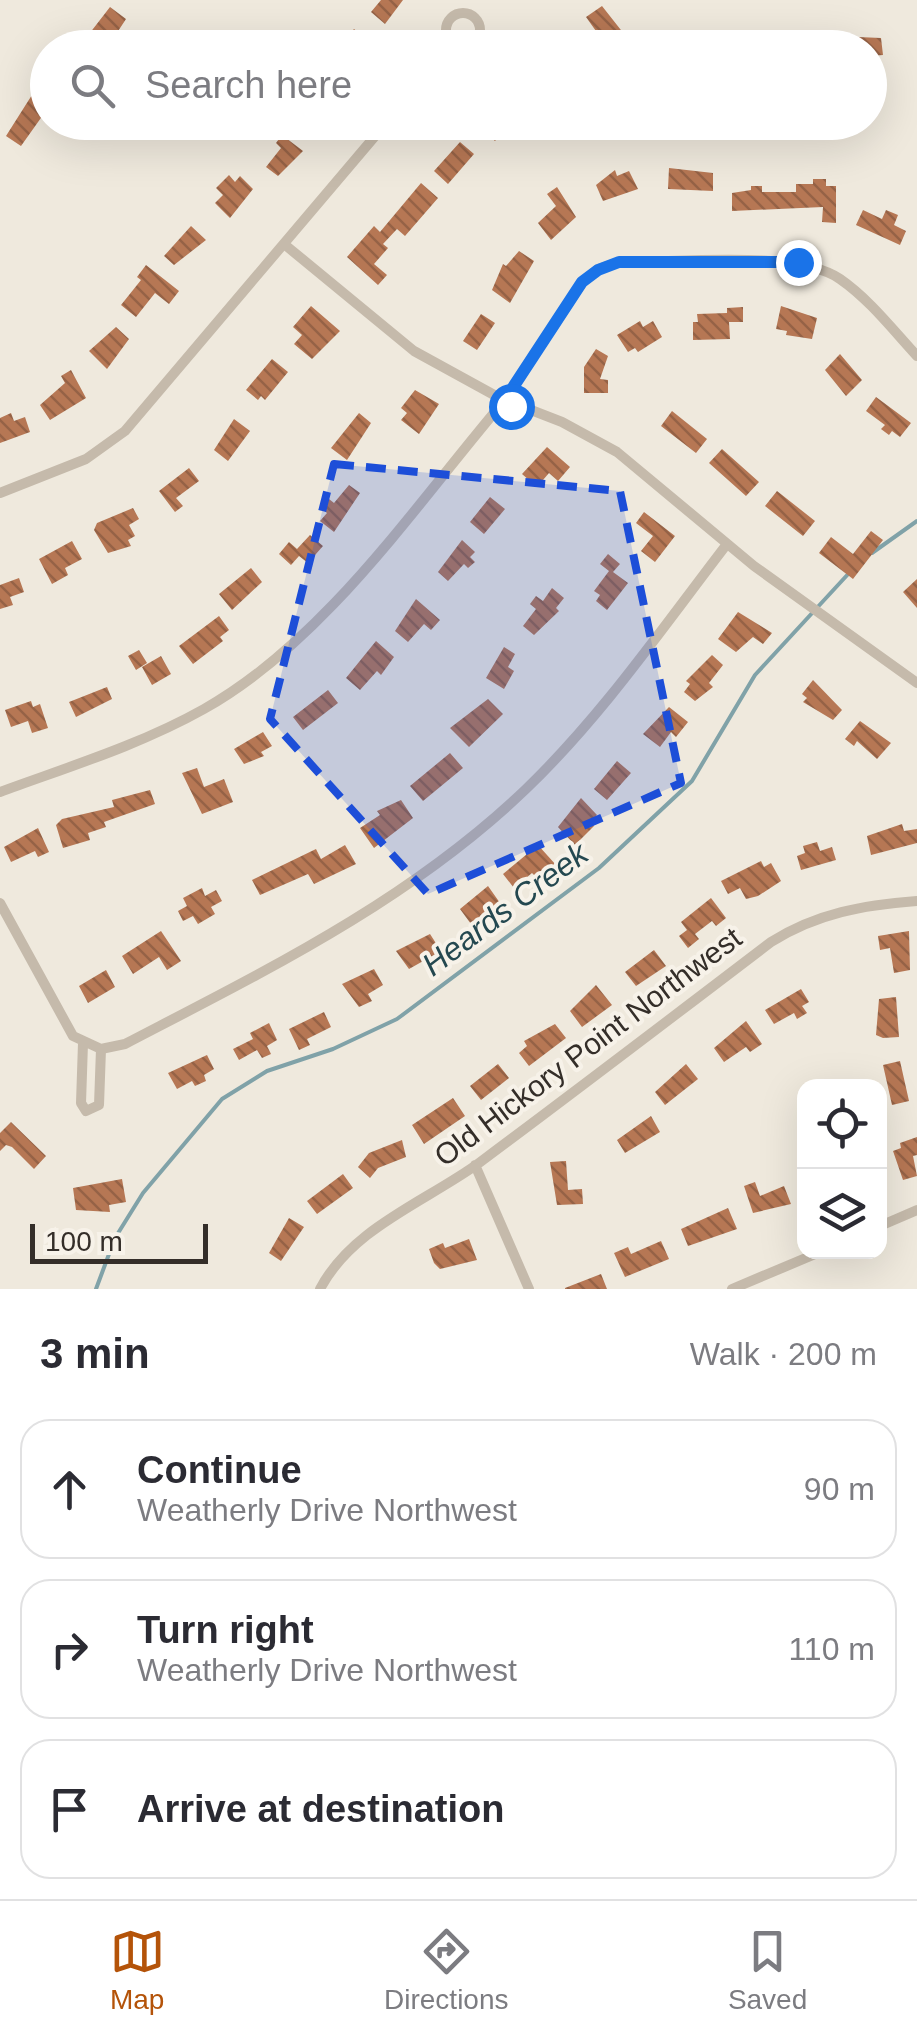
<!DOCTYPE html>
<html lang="en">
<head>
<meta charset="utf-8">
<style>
	body { margin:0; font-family:Helvetica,sans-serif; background:#f7f7f7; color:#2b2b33 }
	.controls { position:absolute; right:30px; bottom:30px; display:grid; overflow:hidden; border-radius:20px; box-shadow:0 10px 40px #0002 }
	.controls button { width:90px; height:90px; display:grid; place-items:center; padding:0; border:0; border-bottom:2px solid #e1e1e2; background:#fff; color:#2b2b33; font:50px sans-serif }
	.scale { position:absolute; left:30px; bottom:25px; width:178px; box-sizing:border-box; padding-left:10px; border:5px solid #342e29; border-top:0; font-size:28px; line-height:35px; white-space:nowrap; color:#342e29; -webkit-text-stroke:8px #f7f2e9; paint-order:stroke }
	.stop { position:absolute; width:30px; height:30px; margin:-22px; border:8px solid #1a73e8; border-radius:50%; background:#fff }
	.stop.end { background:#1a73e8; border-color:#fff; box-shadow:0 2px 10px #0008 }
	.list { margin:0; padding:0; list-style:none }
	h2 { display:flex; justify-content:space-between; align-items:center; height:130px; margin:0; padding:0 40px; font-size:42px }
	h2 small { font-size:32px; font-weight:400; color:#7c7c81 }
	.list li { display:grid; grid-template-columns:65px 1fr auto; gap:30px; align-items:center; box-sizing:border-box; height:140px; margin:0 20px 20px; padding:0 20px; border:2px solid #e1e1e2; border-radius:30px }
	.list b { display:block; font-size:38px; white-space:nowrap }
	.list p { margin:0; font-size:32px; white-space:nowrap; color:#7c7c81 }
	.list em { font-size:32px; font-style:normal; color:#7c7c81 }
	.icon { flex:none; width:55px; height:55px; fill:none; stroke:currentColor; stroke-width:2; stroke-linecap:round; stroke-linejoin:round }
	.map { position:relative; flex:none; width:917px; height:1289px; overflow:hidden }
	.search { position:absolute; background:#fff; box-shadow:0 10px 40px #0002; left:30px; right:30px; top:30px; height:110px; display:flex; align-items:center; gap:25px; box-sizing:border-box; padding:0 35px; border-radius:55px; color:#7c7c81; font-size:38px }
	.sheet { height:610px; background:#fff }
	nav { display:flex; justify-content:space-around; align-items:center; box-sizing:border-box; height:140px; border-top:2px solid #e1e1e2; background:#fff; font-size:28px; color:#7c7c81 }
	nav a { display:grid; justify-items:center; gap:5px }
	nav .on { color:#b45309 }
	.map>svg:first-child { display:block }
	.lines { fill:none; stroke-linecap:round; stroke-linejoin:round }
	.stream { stroke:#80a2a8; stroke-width:4 }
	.building { fill:url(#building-back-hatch) }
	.minor { stroke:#c5baab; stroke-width:10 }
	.route { stroke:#1a73e8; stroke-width:12 }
	.marked { fill:#1d4ed8; fill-opacity:0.2; stroke:#1d4ed8; stroke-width:8; stroke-dasharray:20 12; stroke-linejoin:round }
	.labels { text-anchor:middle; stroke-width:8; stroke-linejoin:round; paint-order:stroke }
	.street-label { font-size:30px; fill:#342e29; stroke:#f7f2e9 }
	.water-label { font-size:32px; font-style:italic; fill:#244850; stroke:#f7f2e9 }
</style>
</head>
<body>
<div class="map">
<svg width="917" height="1289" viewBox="0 0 917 1289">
	<defs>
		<pattern id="building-back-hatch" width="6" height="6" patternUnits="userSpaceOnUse" patternTransform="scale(2.5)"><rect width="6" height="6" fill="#b67754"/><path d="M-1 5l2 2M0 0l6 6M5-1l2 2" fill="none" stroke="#956246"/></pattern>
	</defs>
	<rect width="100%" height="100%" fill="#efe9dd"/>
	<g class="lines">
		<path class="stream" d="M872,553L917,521
			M96,1289L115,1238L143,1193L222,1099L267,1071L333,1049L397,1019L599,868L692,781L755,675L850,572"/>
	</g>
	<path class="building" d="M381,0H403L385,24L371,12Z
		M602,6L628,39L616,48H608L586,17Z
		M110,7L126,19L107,48H101L86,38Z
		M354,29L369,41L363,48H338Z
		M858,37L881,38L883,55L870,56V48H847V41Z
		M820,38L821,48H794L793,41Z
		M37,87L48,94V108L21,146L6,136Z
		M485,122H511L517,128L508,137L503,132L495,141L480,128Z
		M282,135L303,151L278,176L266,167L281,148L276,143Z
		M460,142L474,154L448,184L434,171Z
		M669,168L713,173V191L668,189Z
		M615,170L617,176L629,171L638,189L603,201L596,185Z
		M229,175L235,182L240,176L253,189L230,218L215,203L223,195L216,188Z
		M813,179H826V186H836V223L822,222L823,207L732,211V193L751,190V186H762V192H796V184H813Z
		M421,183L438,198L405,236L397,229L383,244L388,248L374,264L387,275L378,285L347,257L374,226L380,232Z
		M557,187L576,217L551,240L538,223L556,206L547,194Z
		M863,210L882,219L886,210L898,215L894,225L906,231L900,245L856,225Z
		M191,226L206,240L174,265L164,256Z
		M519,251L534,261L510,303L492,290L503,264L506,266Z
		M146,265L179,291L169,304L155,293L136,317L121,305L141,280L137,277Z
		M311,306L340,331L312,359L294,344L302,335L293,327Z
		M781,306L817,318L812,339L786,335L787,331L776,329Z
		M743,307V322H729L730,339L693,340V322H698L697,314L727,313V308Z
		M481,314L495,323L477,350L463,341Z
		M640,321L643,327L653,321L662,337L638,352L635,348L628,352L617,335Z
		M116,327L129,339L107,369L89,351Z
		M596,349L608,356L600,379L608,380V393H584V367Z
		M840,354L862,380L846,396L825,370Z
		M272,359L288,372L265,400L261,396L258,400L246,390Z
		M71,370L86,398L50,420L40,405L65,383L61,376Z
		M415,390L439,404L419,434L401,420L407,413L401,408Z
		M876,397L911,423L900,437L892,431L889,435L881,429L885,425L866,411Z
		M672,411L707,439L696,453L661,426Z
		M11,413L14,421L25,417L30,432L0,443V418Z
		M359,413L371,423L347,460L331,448Z
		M234,419L250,431L228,461L214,450Z
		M547,447L570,467L558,481L549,473L537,487L522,474Z
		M722,449L759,482L746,496L709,463Z
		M189,468L199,481L176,498L183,506L175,512L159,491Z
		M349,485L360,493L334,532L320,521L327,513L321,508L329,499L334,503Z
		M777,491L815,521L803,536L765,506Z
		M490,497L505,509L484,534L470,522Z
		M133,508L139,519L129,525L135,536L128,540L131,546L108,553L94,530L97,523Z
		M644,512L675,536L655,562L641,551L653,536L636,523Z
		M871,531L883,540L853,579L819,553L831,537L853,554Z
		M310,535L323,546L308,563L299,556L291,565L279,554L289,542L297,549Z
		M462,540L475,552L470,557L475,562L468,568L464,564L448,581L438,572Z
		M72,541L82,559L65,568L68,575L52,584L39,559Z
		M608,554L620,564L613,572L628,583L607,610L596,601L600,595L594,591L609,571L600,564Z
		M251,568L262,582L232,610L219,594Z
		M19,578L24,592L10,597L13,605L0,609V585Z
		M917,579V608L903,592Z
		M552,588L564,598L556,608L559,611L534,635L523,626L536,609L530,604L536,596L543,601Z
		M416,599L440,620L431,630L424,624L408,642L395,631Z
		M738,612L772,633L763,644L753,637L736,652L718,639Z
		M219,616L229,630L220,637L223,641L193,664L179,646Z
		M376,641L394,657L381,675L377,671L360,690L346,678Z
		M504,647L515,654L508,667L514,671L504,689L486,678Z
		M139,650L147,663L136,670L128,656Z
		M712,655L723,665L709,683L713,687L695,701L684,692L690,684L686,681Z
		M161,656L171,674L152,685L142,667Z
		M813,680L842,710L833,720L803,702L807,698L802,694Z
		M107,687L112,699L76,717L69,702Z
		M328,690L338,703L303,730L293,717Z
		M488,699L503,714L469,747L450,728Z
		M31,701L33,707L40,704L48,728L32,733L28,721L11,727L5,710Z
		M669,707L688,722L676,737L671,732L660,747L643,734Z
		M860,721L891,743L877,759L857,741L854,746L845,739Z
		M263,732L272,746L261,752L264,756L244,764L234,749Z
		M450,753L463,768L423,801L410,786Z
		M617,761L631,773L607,800L594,789Z
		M197,768L204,787L224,779L233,802L202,814L182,773Z
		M150,790L155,804L104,822L106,827L88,833L90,840L63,848L56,825L62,819L114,807L112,800Z
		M581,798L597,815L590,822L594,826L575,845L558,827Z
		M401,800L413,818L374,848L360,828L380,815L377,811Z
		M902,824L904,831L917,829V843L871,855L867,836Z
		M38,828L49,852L38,857L35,851L11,862L4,847Z
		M817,842L820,851L832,847L836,860L801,870L797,856L805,853L803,846Z
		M345,845L356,864L314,884L308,874L260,895L252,880L316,849L321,859Z
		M538,845L556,865L545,874L542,871L536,877L532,873L514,888L503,874Z
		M761,861L764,867L771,863L781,881L758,896L746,899L740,888L728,894L721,881Z
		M488,886L500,903L471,924L460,909Z
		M202,888L205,896L216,890L222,901L211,907L215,914L198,924L193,916L183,921L178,911L187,906L183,898Z
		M711,898L726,918L716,926L712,921L695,934L699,939L688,948L679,936L687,930L681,922Z
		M161,931L181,961L167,970L159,957L133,974L122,956Z
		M909,931L910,970L894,973L890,948L880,950L878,936Z
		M430,934L441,951L409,969L396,951Z
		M654,950L666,966L636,986L625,972Z
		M374,969L383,985L368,994L372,1001L359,1007L342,984Z
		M106,970L115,987L88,1003L79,986Z
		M596,985L612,1005L582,1027L570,1011Z
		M801,989L809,1002L802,1006L807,1013L797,1019L794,1013L774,1024L765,1010Z
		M896,997L899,1037L883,1038L876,1035L879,999Z
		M324,1012L331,1027L307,1039L310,1045L299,1050L289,1029Z
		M746,1021L762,1044L750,1052L746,1047L724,1062L714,1048Z
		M269,1023L277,1040L267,1046L271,1054L262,1058L257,1050L239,1060L233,1049L253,1039L250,1033Z
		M555,1024L566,1038L529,1066L519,1053L527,1046L524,1041Z
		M207,1055L214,1069L204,1075L206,1081L195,1086L192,1081L177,1089L168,1073Z
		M900,1061L909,1101L892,1105L883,1065Z
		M498,1064L509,1078L481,1100L470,1086Z
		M686,1064L698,1079L665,1105L655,1092Z
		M453,1098L465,1116L424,1144L412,1125Z
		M651,1116L660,1132L625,1153L617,1140Z
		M11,1122L46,1156L34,1169L12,1147L6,1145L0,1151V1133Z
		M917,1137V1155L913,1156L917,1176L903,1180L893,1151L901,1148L900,1143Z
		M402,1140L406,1157L378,1168L370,1178L358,1167L369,1153Z
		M566,1161L568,1190L582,1189L583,1204L557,1205L550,1162Z
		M343,1174L353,1188L317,1214L307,1201Z
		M122,1179L126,1202L109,1205L110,1212L76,1210L73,1188Z
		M755,1182L760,1196L784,1186L791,1204L753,1213L744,1186Z
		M728,1208L737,1229L688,1246L681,1229Z
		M289,1218L304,1227L281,1261L269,1253Z
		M469,1239L477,1260L440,1269L434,1263L429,1249L443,1243L445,1248Z
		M661,1241L669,1259L625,1277L614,1253L628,1247L631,1254Z
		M601,1274L607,1289H565V1288Z"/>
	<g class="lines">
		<path class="minor" d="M446 30a17 17 0 1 1 34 0a17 17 0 1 1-34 0Z
			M284,244L414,351L496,396
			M510,392L582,283L598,269L619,262C676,263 796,249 840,279C869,299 893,330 917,356
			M513,403L562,422L617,452L754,566L917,683
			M0,493L86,459L125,431L387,122
			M0,792C68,767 140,745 204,709C323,642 412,510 499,407
			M0,903L73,1036L101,1049L125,1044C267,970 409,901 526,789C602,716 663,627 727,544
			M83,1043L81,1103L86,1111L99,1105L101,1049
			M475,1165L529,1289
			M880,1226L917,1210
			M320,1289C352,1228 425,1202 479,1163C577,1090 674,1016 771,942C817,913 864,905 917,901
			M732,1289L820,1252"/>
	</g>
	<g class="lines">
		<path class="route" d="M511,406L510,392L582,282L598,270L619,262H798"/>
	</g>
	<path class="marked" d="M334,464L620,491L681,783L428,894L270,719Z"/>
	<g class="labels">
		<g class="street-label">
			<text transform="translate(588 1047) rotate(-37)" y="10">Old Hickory Point Northwest</text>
		</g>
		<g class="water-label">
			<text transform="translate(505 909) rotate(-37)" y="11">Heards Creek</text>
		</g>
	</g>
</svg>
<div class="controls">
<button><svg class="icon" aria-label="locate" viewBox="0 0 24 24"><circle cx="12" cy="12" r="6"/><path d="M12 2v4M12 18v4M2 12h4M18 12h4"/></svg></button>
<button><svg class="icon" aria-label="layers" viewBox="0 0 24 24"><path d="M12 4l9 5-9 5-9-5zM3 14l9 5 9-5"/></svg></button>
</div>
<div class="scale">100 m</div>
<div class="stop" style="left:511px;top:406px"></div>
<div class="stop end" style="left:798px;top:262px"></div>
<div class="search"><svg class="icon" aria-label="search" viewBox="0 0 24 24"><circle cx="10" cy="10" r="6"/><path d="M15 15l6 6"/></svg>Search here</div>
</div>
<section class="sheet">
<h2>3 min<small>Walk · 200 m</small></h2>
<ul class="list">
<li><svg class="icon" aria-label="ahead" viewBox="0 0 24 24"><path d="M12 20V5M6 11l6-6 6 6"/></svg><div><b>Continue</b><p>Weatherly Drive Northwest</p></div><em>90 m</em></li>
<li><svg class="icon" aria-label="right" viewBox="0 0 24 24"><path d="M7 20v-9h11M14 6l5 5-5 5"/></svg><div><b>Turn right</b><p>Weatherly Drive Northwest</p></div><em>110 m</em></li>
<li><svg class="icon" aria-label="arrive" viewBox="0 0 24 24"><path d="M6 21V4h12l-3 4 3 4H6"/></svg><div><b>Arrive at destination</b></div></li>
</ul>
</section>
<nav>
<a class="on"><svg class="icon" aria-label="map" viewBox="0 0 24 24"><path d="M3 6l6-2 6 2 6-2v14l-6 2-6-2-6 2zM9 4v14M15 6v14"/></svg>Map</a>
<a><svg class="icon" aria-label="directions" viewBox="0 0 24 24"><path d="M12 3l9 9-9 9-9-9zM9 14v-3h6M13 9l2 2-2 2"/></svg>Directions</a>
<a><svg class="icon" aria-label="saved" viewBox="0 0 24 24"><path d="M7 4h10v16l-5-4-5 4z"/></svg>Saved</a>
</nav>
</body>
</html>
